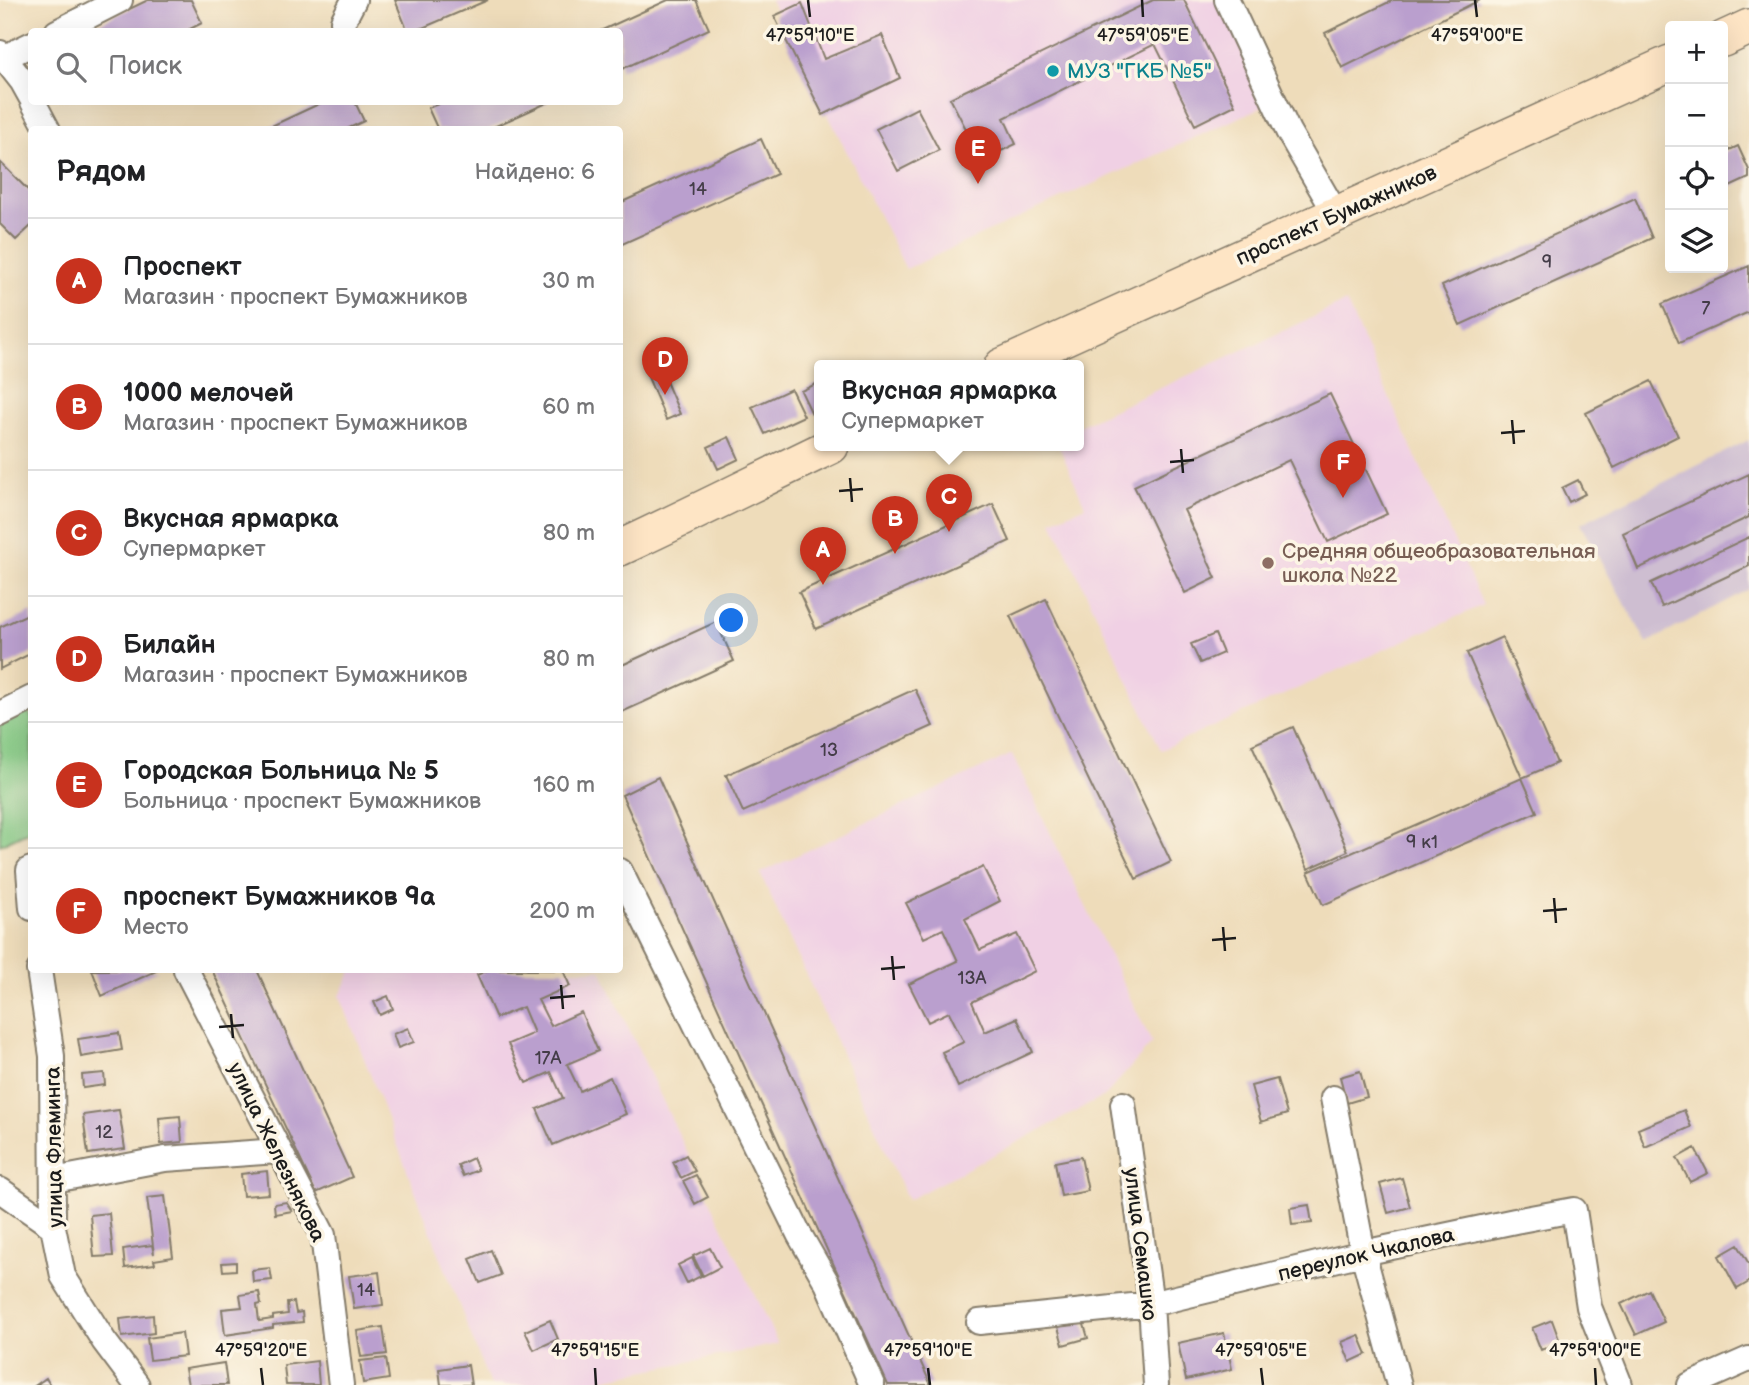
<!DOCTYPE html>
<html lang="ru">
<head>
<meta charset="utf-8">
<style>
	body { margin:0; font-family:"Balsamiq Sans",sans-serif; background:#f2f2f2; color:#202124 }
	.controls { position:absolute; right:21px; top:21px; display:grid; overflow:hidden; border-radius:7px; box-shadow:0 7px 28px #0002 }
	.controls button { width:63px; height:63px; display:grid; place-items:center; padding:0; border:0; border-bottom:2px solid #e0e0e0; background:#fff; color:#202124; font:35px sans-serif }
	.you { position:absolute; left:732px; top:621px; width:24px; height:24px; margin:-18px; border:5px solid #fff; border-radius:50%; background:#1a73e8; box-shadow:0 0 0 10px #1a73e833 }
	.badge { display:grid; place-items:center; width:46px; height:46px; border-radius:50%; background:#c8321e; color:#fff; font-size:23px; font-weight:700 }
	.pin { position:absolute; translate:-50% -58px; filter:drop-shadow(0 2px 4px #0008) }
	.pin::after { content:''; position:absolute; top:37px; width:24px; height:21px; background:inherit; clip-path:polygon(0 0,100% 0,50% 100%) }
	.popup { position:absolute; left:814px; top:360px; width:270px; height:91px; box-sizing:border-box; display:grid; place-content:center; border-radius:7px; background:#fff; filter:drop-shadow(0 2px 5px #0005); font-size:23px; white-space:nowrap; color:#757577 }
	.popup b { font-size:26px; color:#202124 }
	.popup::after { content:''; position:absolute; left:50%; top:100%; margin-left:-14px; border:14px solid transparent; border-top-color:#fff }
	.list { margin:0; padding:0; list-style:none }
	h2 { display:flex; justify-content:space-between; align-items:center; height:91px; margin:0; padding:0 28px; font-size:30px }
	h2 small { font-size:23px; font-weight:400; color:#757577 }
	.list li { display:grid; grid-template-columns:46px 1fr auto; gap:21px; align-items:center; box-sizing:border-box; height:126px; padding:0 28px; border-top:2px solid #e0e0e0 }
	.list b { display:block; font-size:26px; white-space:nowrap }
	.list p { margin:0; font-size:23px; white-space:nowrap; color:#757577 }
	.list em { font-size:23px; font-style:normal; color:#757577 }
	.icon { flex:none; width:38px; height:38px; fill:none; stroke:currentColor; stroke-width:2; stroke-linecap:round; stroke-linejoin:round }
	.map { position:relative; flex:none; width:1749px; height:1385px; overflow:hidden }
	.search { position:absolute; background:#fff; box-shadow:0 7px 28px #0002; left:28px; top:28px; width:595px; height:77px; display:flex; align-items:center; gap:18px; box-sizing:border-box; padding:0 24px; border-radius:7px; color:#757577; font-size:26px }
	.panel { position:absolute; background:#fff; box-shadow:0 7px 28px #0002; left:28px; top:126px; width:595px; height:847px; border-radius:7px }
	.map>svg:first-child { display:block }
	.built { fill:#f0d0e4 }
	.industrial { fill:#cebed1 }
	.green { fill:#82c782; stroke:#4f724f; stroke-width:2 }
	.building { fill:#ba9fce }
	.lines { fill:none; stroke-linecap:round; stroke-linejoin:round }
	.street-casing { stroke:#857c6b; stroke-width:28 }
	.secondary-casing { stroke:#857c6b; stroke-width:38 }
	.street { stroke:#fff; stroke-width:24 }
	.secondary { stroke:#fee5c5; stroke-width:35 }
	.ticks { fill:none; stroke:#1c1c1c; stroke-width:2.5 }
	.culture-dot { fill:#0f9aa8; stroke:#fcf5e5; stroke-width:2.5 }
	.education-dot { fill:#8d6e63; stroke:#fcf5e5; stroke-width:2.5 }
	.labels { text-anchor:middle; stroke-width:7; stroke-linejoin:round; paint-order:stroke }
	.number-label { font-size:18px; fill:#443d48 }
	.culture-label { font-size:21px; fill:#0d838f; stroke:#fcf5e5; text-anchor:start }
	.street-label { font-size:21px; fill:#1c1c1c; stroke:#fcf5e5 }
	.education-label { font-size:21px; fill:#785e54; stroke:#fcf5e5; text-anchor:start }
	.ticks-label { font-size:18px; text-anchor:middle; fill:#1c1c1c; stroke:#fcf5e5; stroke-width:7; stroke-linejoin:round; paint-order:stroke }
</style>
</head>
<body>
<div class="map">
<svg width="1749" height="1385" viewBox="0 0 1749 1385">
	<rect width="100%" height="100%" fill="#fcf5e5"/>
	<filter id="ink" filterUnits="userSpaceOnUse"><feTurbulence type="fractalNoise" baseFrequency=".0143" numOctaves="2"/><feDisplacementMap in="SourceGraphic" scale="14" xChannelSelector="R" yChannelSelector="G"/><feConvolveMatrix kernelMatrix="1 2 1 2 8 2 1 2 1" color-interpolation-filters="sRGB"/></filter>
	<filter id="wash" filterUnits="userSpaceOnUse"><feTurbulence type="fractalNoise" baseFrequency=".00686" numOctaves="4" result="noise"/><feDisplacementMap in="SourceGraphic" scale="28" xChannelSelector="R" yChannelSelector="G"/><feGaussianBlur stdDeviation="1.57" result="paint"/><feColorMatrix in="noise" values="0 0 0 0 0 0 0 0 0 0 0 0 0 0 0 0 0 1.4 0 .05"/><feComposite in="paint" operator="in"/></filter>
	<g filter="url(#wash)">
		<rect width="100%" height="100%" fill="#eedcba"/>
		<path class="built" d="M770,0H1235L1282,98L906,269Z
			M1346,302L1483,605L1161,750L1052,521L1085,506L1059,446H1078L1079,426Z
			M1012,754L1152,1043L1105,1096L908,1200L760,873Z
			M352,970H601L778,1344L573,1385H490L340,996Z"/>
		<path class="industrial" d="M1749,440V589L1647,643L1580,524Z"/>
		<path class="green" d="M27,710L32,718L31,830L0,845V723Z"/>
		<g id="blocks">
			<path class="building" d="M148,0H191L202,23L184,32H82Z
				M395,0H488L413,32H408Z
				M668,0H696L709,29L620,70V32H598Z
				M1153,0H1184L1235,105L1195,125L1155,44L1004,118L1016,144L982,160L950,98Z
				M1393,0H1480L1342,68L1325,33Z
				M802,3L824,59L882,35L900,78L823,115L774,16Z
				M323,102H355L364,121L345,130H263Z
				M443,102H549L487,130H438L428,108Z
				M917,108L939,150L898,171L876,129Z
				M761,139L777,174L620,245V203Z
				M1738,146L1749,170V178L1723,190V153Z
				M0,162L32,194V225L16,240L0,224Z
				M1635,198L1652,238L1460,325L1442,286Z
				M1749,266V312L1679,343L1662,304Z
				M659,365L680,414L666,420L645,370Z
				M1651,381L1678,436L1614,468L1586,413Z
				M820,382V411L812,414L801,391Z
				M791,389L804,416L765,434L752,407Z
				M1330,394L1387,514L1328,542L1289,460L1184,510L1216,578L1185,593L1134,486Z
				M729,437L739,459L718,469L708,447Z
				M1749,474V517L1638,569L1623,533Z
				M1578,480L1585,494L1569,502L1562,488Z
				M993,504L1010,541L816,629L799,592Z
				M1749,537V566L1662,607L1651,583Z
				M1046,599L1171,862L1136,879L1010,616Z
				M32,612V653L0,669V627Z
				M716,622L734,661L620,713V666Z
				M1215,634L1223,653L1200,663L1191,644Z
				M1502,637L1557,763L1522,778L1467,653Z
				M915,689L933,726L743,812L726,775Z
				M1293,727L1348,851L1308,869L1252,745Z
				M658,777L931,1385H888L622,795Z
				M1522,778L1537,812L1323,905L1308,872Z
				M983,867L1000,901L965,919L980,950L1017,934L1035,971L972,1002L985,1032L1017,1018L1033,1052L958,1087L942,1052L964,1042L949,1012L928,1022L909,984L958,961L943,929L924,938L906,903Z
				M92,970H158L102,996Z
				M212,970H257L352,1177L316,1193Z
				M488,970H563L570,986L538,1000L551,1026L581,1012L598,1051L567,1064L580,1091L610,1077L626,1114L553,1145L537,1109L563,1098L551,1072L526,1083L508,1044L534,1033L523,1007L496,1018L477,975Z
				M388,996L393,1009L380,1015L374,1002Z
				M408,1028L414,1042L398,1048L393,1034Z
				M119,1033L122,1050L81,1057L78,1039Z
				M1360,1071L1367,1097L1347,1103L1340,1077Z
				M104,1073L105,1085L83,1088L82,1075Z
				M1277,1079L1287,1114L1261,1122L1251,1086Z
				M119,1110L125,1149L88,1154L83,1115Z
				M1684,1110L1691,1127L1645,1147L1638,1129Z
				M180,1116L182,1142L161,1144L159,1118Z
				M1695,1148L1708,1173L1690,1182L1677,1158Z
				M686,1155L695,1171L681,1178L673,1162Z
				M1081,1157L1088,1191L1061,1196L1055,1162Z
				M473,1158L478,1170L463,1176L458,1165Z
				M267,1171L269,1194L243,1196L241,1174Z
				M696,1175L708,1197L695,1204L683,1181Z
				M1402,1178L1410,1207L1388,1213L1380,1184Z
				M165,1196L173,1257L154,1260L155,1264L125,1268L123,1249L152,1245L154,1254L147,1198Z
				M286,1202L292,1211L275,1214L274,1204Z
				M1309,1205L1312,1223L1292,1225L1290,1208Z
				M109,1213L113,1256L94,1257L90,1215Z
				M1738,1245L1749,1264V1282L1737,1289L1719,1256Z
				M710,1248L720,1267L703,1276L693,1256Z
				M491,1250L501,1275L480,1283L470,1259Z
				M692,1258L701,1276L687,1283L678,1265Z
				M236,1262V1270L223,1271L222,1263Z
				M270,1268L272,1280L253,1282L252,1270Z
				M379,1272L383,1305L354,1309L349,1276Z
				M1649,1290L1664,1322L1636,1335L1621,1304Z
				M259,1292L261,1304L257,1305L259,1321L273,1319V1316L288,1314L287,1303L294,1302L296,1313L302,1312L303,1322L273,1325V1328L225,1335L222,1309L242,1307L240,1295Z
				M153,1315L154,1333L122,1337L120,1319Z
				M550,1320L558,1339L534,1350L525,1331Z
				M1552,1320L1560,1342L1541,1350L1532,1328Z
				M1083,1321L1088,1338L1063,1345L1058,1327Z
				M383,1327L387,1354L361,1357L357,1331Z
				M182,1333L185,1356L150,1360L147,1338Z
				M1224,1333L1232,1369L1186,1380L1178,1343Z
				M1359,1335L1367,1354L1350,1362L1342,1342Z
				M386,1358L389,1379L363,1383L360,1361Z
				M317,1361L319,1385H286L284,1365Z
				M224,1363L227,1385H188L185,1369Z
				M468,1365L471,1385H441L439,1369Z
				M46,1378L50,1385H36Z"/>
		</g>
	</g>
	<g filter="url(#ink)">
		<use href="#blocks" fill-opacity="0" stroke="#857c6b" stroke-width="2"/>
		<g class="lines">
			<g class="street-casing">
				<path id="street" d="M1227,0L1288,131L1336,214
					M343,21L354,0
					M57,32L120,0
					M0,53L22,81L32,99
					M3,58L32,44
					M33,102L48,130
					M0,714L32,698
					M32,869L29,870L32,908
					M620,871L799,1234L827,1283L872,1385
					M39,970L52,1056L53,1227L63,1276L104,1341L137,1385
					M186,970L323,1235L341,1385
					M1333,1098L1363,1253L1399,1385
					M1123,1104L1151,1304L1156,1385
					M54,1180L165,1159L278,1151
					M0,1190L53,1227
					M979,1322L1151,1304L1363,1253L1515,1221L1574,1210L1589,1307L1620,1385
					M1690,1385L1749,1359"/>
			</g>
			<g class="secondary-casing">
				<path id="secondary" d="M1723,39L1749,27
					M1002,366L1670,63
					M620,548C691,515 760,480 831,446"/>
			</g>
			<use href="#street" class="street"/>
			<use href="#secondary" class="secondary"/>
		</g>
	</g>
	<path class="ticks" d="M808,0L810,17M1142,0L1143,17M1475,0L1477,17M1512,420L1514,444M1501,433L1525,431M1181,449L1183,473M1170,462L1194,460M850,478L852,502M839,491L863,489M1554,898L1556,923M1543,911L1567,909M1223,927L1225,951M1212,940L1236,938M892,956L894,980M881,969L905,967M561,985L563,1009M550,998L575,996M231,1014L233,1038M219,1027L244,1025M261,1368L263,1385M595,1368L596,1385M928,1368L930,1385M1261,1368L1263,1385M1595,1368L1596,1385"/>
	<circle class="culture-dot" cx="1053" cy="71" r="7"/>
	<circle class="education-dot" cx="1268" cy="563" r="7"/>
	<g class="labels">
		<g class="number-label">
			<text x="698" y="195">14</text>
			<text x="1547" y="268">9</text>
			<text x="1706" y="314">7</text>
			<text x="829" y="756">13</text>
			<text x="1422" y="848">9 к1</text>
			<text x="972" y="984">13А</text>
			<text x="548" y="1064">17А</text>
			<text x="104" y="1138">12</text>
			<text x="366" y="1296">14</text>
		</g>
		<g class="culture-label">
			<text x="1067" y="78">МУЗ "ГКБ №5"</text>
		</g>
		<g class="street-label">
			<text transform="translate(1336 215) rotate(-24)" y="7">проспект Бумажников</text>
			<text transform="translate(54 1147) rotate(-91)" y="7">улица Флеминга</text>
			<text transform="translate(277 1152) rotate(64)" y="7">улица Железнякова</text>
			<text transform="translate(1141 1244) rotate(83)" y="7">улица Семашко</text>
			<text transform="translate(1366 1254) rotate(-13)" y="7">переулок Чкалова</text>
		</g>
		<g class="education-label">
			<text x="1282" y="558">Средняя общеобразовательная<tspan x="1282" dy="24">школа №22</tspan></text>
		</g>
	</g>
	<g class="ticks-label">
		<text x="810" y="41">47°59'10"E</text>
		<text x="1143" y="41">47°59'05"E</text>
		<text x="1477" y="41">47°59'00"E</text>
		<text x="261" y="1356">47°59'20"E</text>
		<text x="595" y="1356">47°59'15"E</text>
		<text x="928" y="1356">47°59'10"E</text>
		<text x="1261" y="1356">47°59'05"E</text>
		<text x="1595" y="1356">47°59'00"E</text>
	</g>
</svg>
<div class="controls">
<button>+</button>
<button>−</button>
<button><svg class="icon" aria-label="locate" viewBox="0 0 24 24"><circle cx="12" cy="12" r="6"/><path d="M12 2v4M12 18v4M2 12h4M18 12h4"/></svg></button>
<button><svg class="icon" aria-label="layers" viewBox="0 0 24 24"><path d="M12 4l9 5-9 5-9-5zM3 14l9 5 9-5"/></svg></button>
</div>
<div class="you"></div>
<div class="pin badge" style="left:823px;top:585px">A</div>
<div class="pin badge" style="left:895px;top:554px">B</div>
<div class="pin badge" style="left:949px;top:532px">C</div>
<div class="popup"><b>Вкусная ярмарка</b>Супермаркет</div>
<div class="pin badge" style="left:665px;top:395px">D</div>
<div class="pin badge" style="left:978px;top:184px">E</div>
<div class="pin badge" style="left:1343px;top:498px">F</div>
<div class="search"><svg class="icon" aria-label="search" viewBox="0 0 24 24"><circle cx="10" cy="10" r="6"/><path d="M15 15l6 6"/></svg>Поиск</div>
<section class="panel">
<h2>Рядом<small>Найдено: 6</small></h2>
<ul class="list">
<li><span class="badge">A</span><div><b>Проспект</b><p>Магазин · проспект Бумажников</p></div><em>30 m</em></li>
<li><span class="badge">B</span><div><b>1000 мелочей</b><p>Магазин · проспект Бумажников</p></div><em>60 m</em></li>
<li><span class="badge">C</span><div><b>Вкусная ярмарка</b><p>Супермаркет</p></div><em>80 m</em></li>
<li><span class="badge">D</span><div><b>Билайн</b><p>Магазин · проспект Бумажников</p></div><em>80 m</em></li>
<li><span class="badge">E</span><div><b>Городская Больница № 5</b><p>Больница · проспект Бумажников</p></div><em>160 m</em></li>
<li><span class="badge">F</span><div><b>проспект Бумажников 9а</b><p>Место</p></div><em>200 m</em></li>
</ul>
</section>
</div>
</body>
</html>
